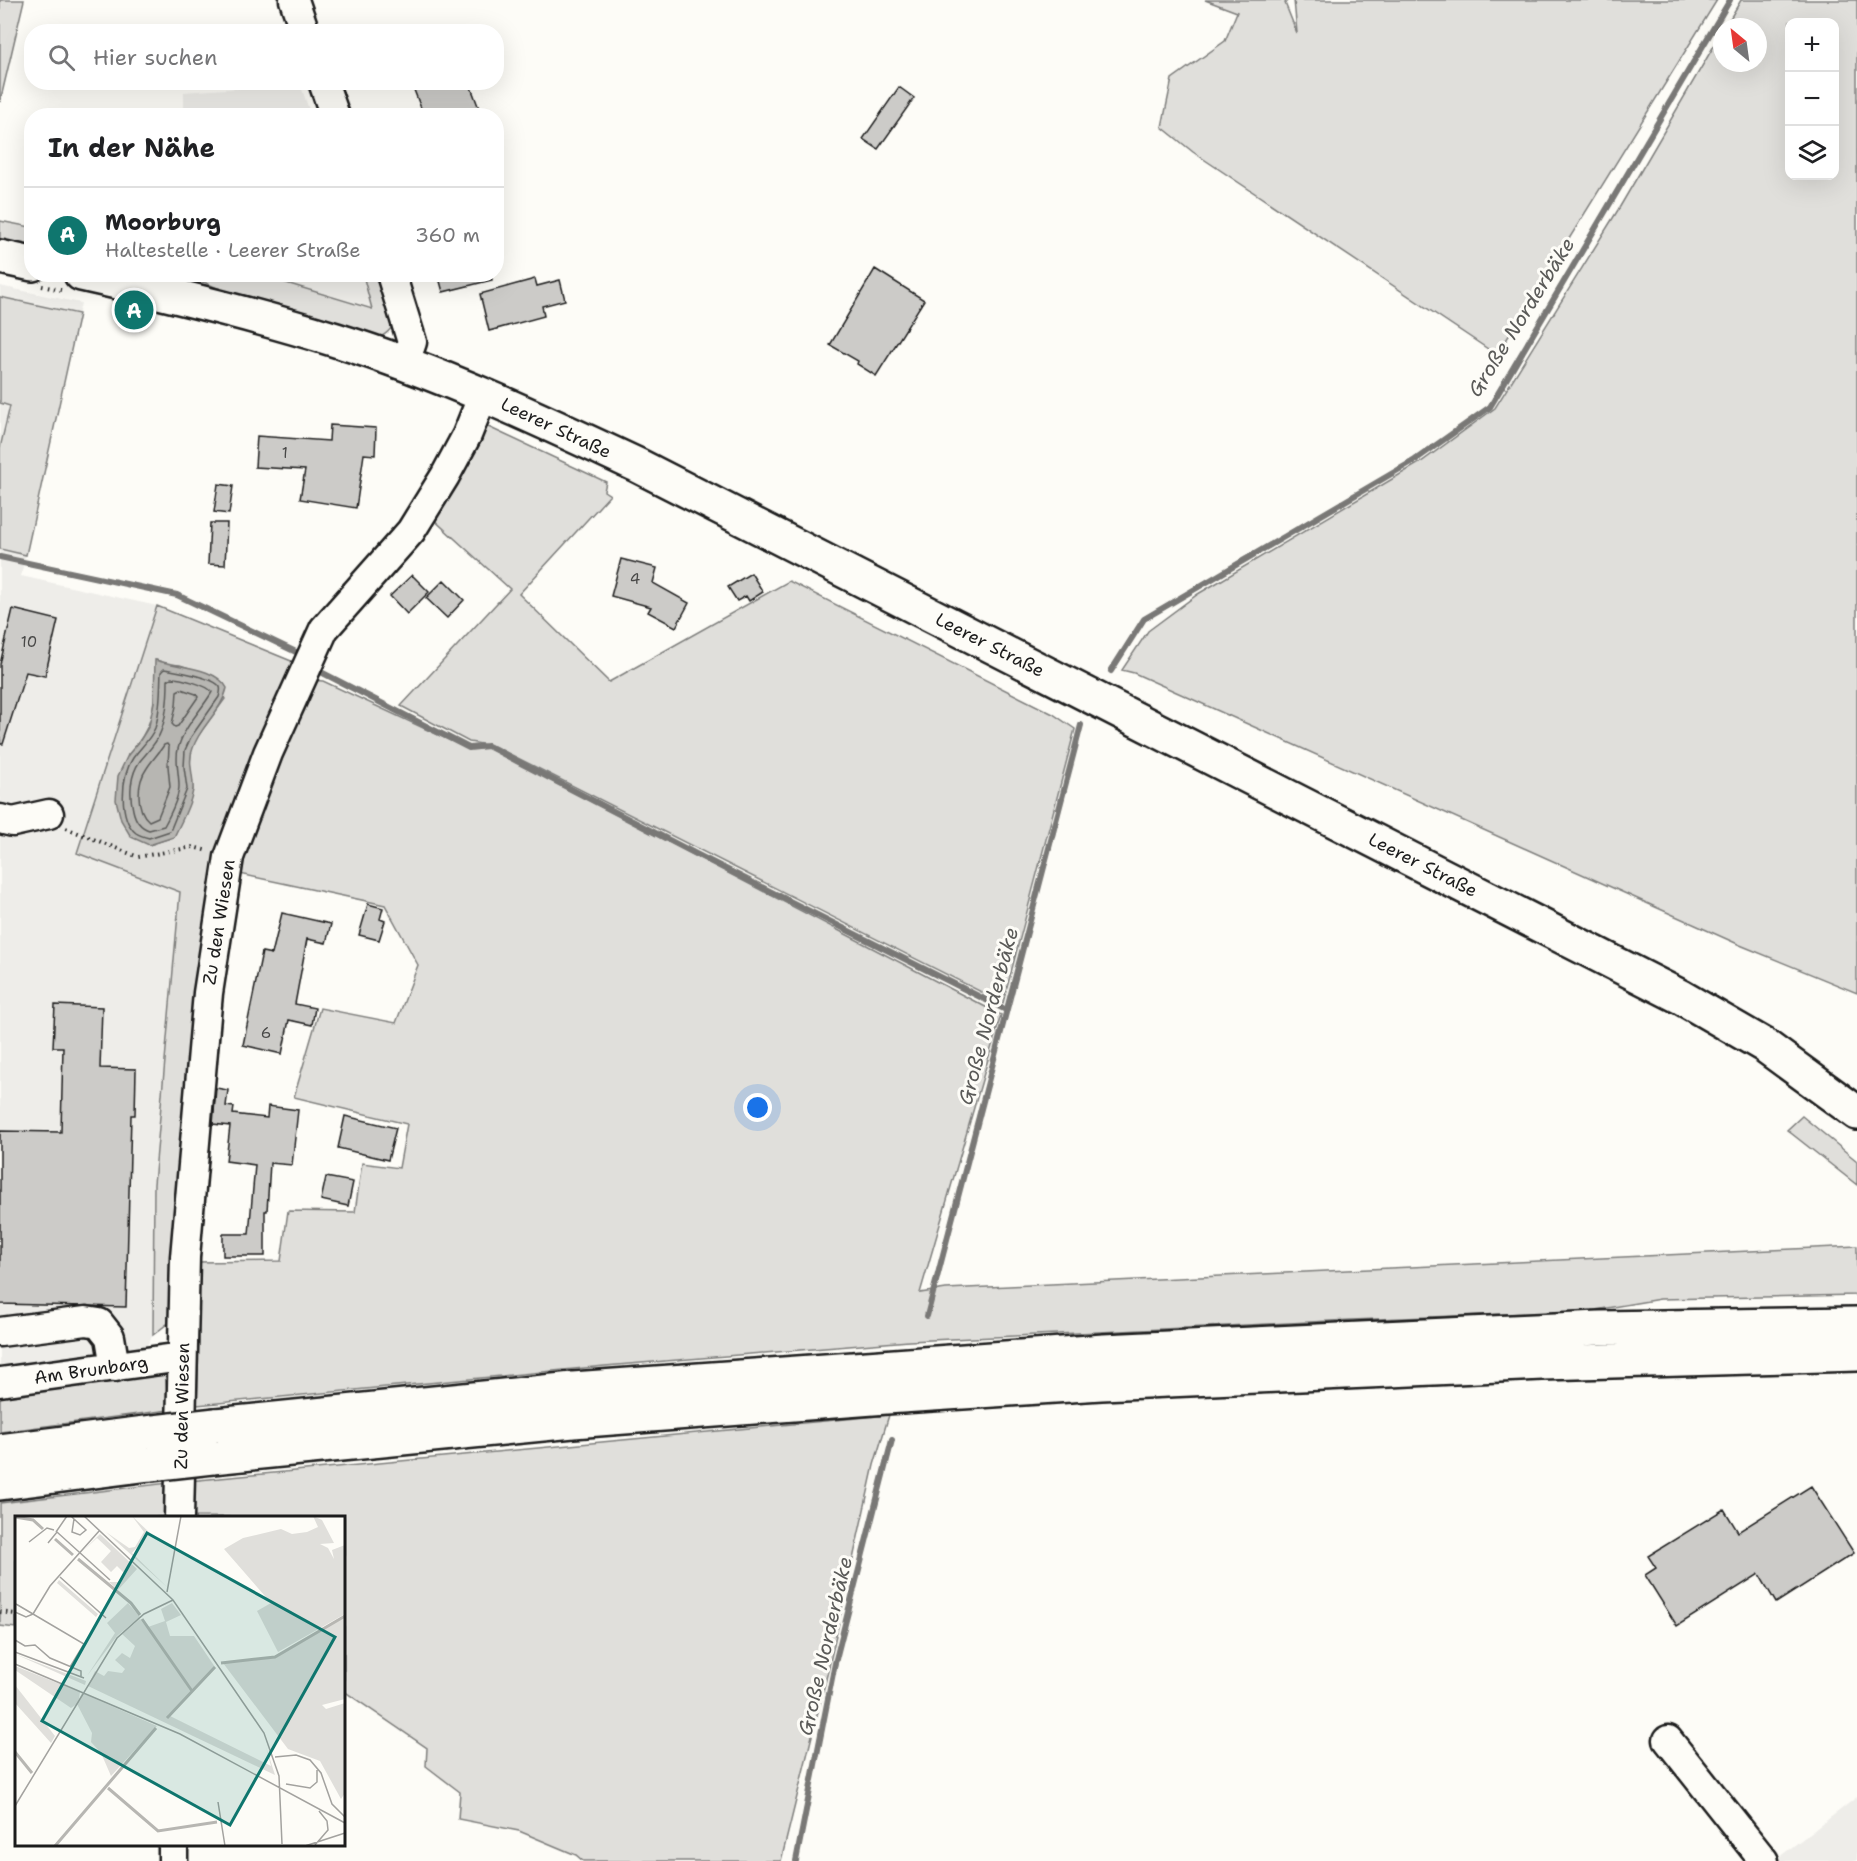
<!DOCTYPE html>
<html lang="de">
<head>
<meta charset="utf-8">
<style>
	body { margin:0; font-family:"Shantell Sans",sans-serif; background:#f2f2f2; color:#202124 }
	.controls { position:absolute; right:18px; top:18px; display:grid; overflow:hidden; border-radius:12px; box-shadow:0 6px 24px #0002 }
	.controls button { width:54px; height:54px; display:grid; place-items:center; padding:0; border:0; border-bottom:2px solid #e0e0e0; background:#fff; color:#202124; font:30px sans-serif }
	.compass { position:absolute; left:1713px; top:18px; width:54px; height:54px; border-radius:50%; background:#fff; box-shadow:0 6px 24px #0002; rotate:331deg }
	.you { position:absolute; left:758px; top:1108px; width:21px; height:21px; margin:-15px; border:4px solid #fff; border-radius:50%; background:#1a73e8; box-shadow:0 0 0 9px #1a73e833 }
	.badge { display:grid; place-items:center; width:39px; height:39px; border-radius:50%; background:#0f766e; color:#fff; font-size:20px; font-weight:700 }
	.pin { position:absolute; translate:-50% -50%; border:3px solid #fff; box-shadow:0 2px 6px #0006 }
	.list { margin:0; padding:0; list-style:none }
	h2 { display:flex; justify-content:space-between; align-items:center; height:78px; margin:0; padding:0 24px; font-size:26px }
	h2 small { font-size:20px; font-weight:400; color:#757577 }
	.list li { display:grid; grid-template-columns:39px 1fr auto; gap:18px; align-items:center; box-sizing:border-box; height:96px; padding:0 24px; border-top:2px solid #e0e0e0 }
	.list b { display:block; font-size:22px; white-space:nowrap }
	.list p { margin:0; font-size:20px; white-space:nowrap; color:#757577 }
	.list em { font-size:20px; font-style:normal; color:#757577 }
	.icon { flex:none; width:33px; height:33px; fill:none; stroke:currentColor; stroke-width:2; stroke-linecap:round; stroke-linejoin:round }
	.map { position:relative; flex:none; width:1857px; height:1861px; overflow:hidden }
	.search { position:absolute; background:#fff; box-shadow:0 6px 24px #0002; left:24px; top:24px; width:480px; height:66px; display:flex; align-items:center; gap:15px; box-sizing:border-box; padding:0 21px; border-radius:24px; color:#757577; font-size:22px }
	.panel { position:absolute; background:#fff; box-shadow:0 6px 24px #0002; left:24px; top:108px; width:480px; height:174px; border-radius:24px }
	.map>svg:first-child { display:block }
	.built { fill:#eeede9 }
	.green { fill:#e0dfdb; stroke:#7e7e7c; stroke-width:1.5; fill-rule:evenodd }
	.water { fill:#b7b6b2; stroke:#797876; stroke-width:1.5 }
	.lines { fill:none; stroke-linecap:round; stroke-linejoin:round }
	.shore { stroke:#5a5a58; stroke-width:1.5 }
	.stream { stroke:#797876; stroke-width:6 }
	.building { fill:#cccbc8; stroke:#1c1c1c; stroke-width:1.5 }
	.minor-casing { stroke:#1c1c1c; stroke-width:33 }
	.major-casing { stroke:#1c1c1c; stroke-width:38 }
	.highway-casing { stroke:#1c1c1c; stroke-width:38 }
	.path { stroke:#1c1c1c; stroke-width:4; stroke-dasharray:1.5 4.5; stroke-linecap:butt }
	.minor { stroke:#fdfcf7; stroke-width:28 }
	.major { stroke:#fdfcf7; stroke-width:33 }
	.highway { stroke:#fdfcf7; stroke-width:33 }
	.highway-bridge-casing { stroke:#1c1c1c; stroke-width:38; stroke-linecap:butt }
	.highway-bridge { stroke:#fdfcf7; stroke-width:33 }
	.labels { text-anchor:middle; stroke-width:6; stroke-linejoin:round; paint-order:stroke }
	.number-label { font-size:15px; fill:#484847 }
	.street-label { font-size:18px; fill:#1c1c1c; stroke:#fdfcf7 }
	.water-label { font-size:20px; font-style:italic; fill:#5a5a58; stroke:#fdfcf7 }
	.inset-river { fill:none; stroke:#b7b6b2; stroke-width:3 }
	.inset-road { fill:none; stroke:#a3a29f; stroke-width:1.5 }
	.view { fill:#0f766e; fill-opacity:0.15; stroke:#0f766e; stroke-width:3 }
	.inset-edge { fill:none; stroke:#1c1c1c; stroke-width:3 }
</style>
</head>
<body>
<div class="map">
<svg width="1857" height="1861" viewBox="0 0 1857 1861">
	<rect width="100%" height="100%" fill="#fdfcf7"/>
	<filter id="ink" filterUnits="userSpaceOnUse"><feTurbulence type="fractalNoise" baseFrequency=".0167" numOctaves="2"/><feDisplacementMap in="SourceGraphic" scale="12" xChannelSelector="R" yChannelSelector="G"/><feConvolveMatrix kernelMatrix="1 2 1 2 8 2 1 2 1" color-interpolation-filters="sRGB"/></filter>
	<g filter="url(#ink)">
		<path class="built" d="M300,84L311,115H184V92Z
			M260,275H363L372,309Z
			M0,286L81,303L21,576L157,606L100,787L180,892L154,1184L153,1335L141,1355L0,1368Z
			M1857,1797V1861H1774Z"/>
		<path class="green" d="M0,0H24L0,102Z
			M1205,0H1288L1285,3L1297,33L1294,0H1717L1497,355L1193,152L1162,127L1172,79L1225,41L1237,12Z
			M1741,0H1857V993L1740,945L1134,673L1122,670L1148,631L1198,594L1421,462L1495,408L1618,210L1722,32V63H1758V27H1725ZM1790,22H1834V176H1790Z
			M0,221L31,227V251L0,244Z
			M133,275H260L372,309L363,275H381C384,284 395,308 395,317C395,329 383,337 373,340L255,305L206,283L178,275L164,282Z
			M0,297L79,314L26,555L0,549V448L10,406L0,403Z
			M484,425L606,482L604,491L610,495L519,594L609,682L789,581L1053,714L1075,729L1003,1003L494,746L469,742L401,706L510,589L431,517Z
			M157,606L301,665L251,758L172,1320L153,1335L154,1184L180,892L77,853ZM156,660L168,664L180,665L212,675L225,699L195,740L191,752L190,766L193,790L174,837L149,845L128,755C158,723 154,701 156,660Z
			M310,680L323,681L468,749L488,748L1001,1015L920,1293L946,1289L1857,1246V1295L1660,1299L1589,1311L1351,1320L909,1341L605,1366L197,1405L199,1342L195,1262L281,1261L288,1211L355,1212L362,1163L399,1168L407,1124L294,1097L320,1008L396,1023L418,965L385,905L240,874L272,769Z
			M1802,1116L1857,1161V1185L1787,1130Z
			M165,1371L169,1410L0,1432V1397Z
			M889,1415L874,1465L828,1671L781,1861H583L576,1855L519,1831L458,1819L460,1792L426,1766L427,1748L344,1691V1518L189,1517L188,1481Z
			M168,1483L170,1517L16,1518V1628L0,1626V1503Z"/>
		<path class="water" d="M155,660C176,667 216,667 227,688C222,711 200,726 193,748C187,762 194,775 193,789C192,803 180,824 174,837L149,845L131,837L121,820L116,800L118,776L128,755L139,742L149,726L154,702Z"/>
		<g class="lines">
			<path class="shore" d="M164,669C175,671 214,677 220,687C221,690 220,694 219,697L191,737L185,750L184,767L187,789L170,831L149,838C145,837 139,835 136,833C118,818 121,776 133,758C140,748 150,740 155,728C161,710 160,690 161,672Z
				M171,678C181,678 207,685 212,692C201,711 183,727 178,749C175,761 179,773 179,786C179,798 170,815 164,826L149,830C140,827 135,820 133,810C129,794 130,775 140,761C148,751 157,743 161,731C167,715 168,697 168,680Z
				M181,689L196,694L198,697L178,726L175,727L172,724L176,706L177,691Z
				M164,745L167,744L169,747L168,766L170,787L158,817L149,821C135,809 137,782 147,768C152,760 159,753 164,745Z"/>
			<path class="stream" d="M0,557L177,595L296,652
				M319,671L469,748L488,746L696,854L1006,1010
				M1111,671L1144,619L1415,460L1490,407L1730,0
				M927,1316L1081,725
				M796,1861L835,1663L892,1440"/>
		</g>
		<path class="building" d="M411,82H469L480,111L468,116H424Z
			M899,87L914,98L878,149L863,139Z
			M875,269L924,300L876,376L857,364L858,361L830,345Z
			M438,274H491L492,280L443,292Z
			M535,279L537,286L560,280L565,300L542,306L544,316L489,331L480,294Z
			M330,425L376,428L375,455L364,454L356,508L300,499L305,470L255,467L257,436L329,441Z
			M218,484L233,486L229,514L214,512Z
			M210,523H227L225,565L208,564Z
			M621,559L657,568L653,583L689,603L676,627L648,612L651,607L611,596Z
			M751,573L763,592L749,601L746,596L737,601L728,587Z
			M412,575L429,592L407,614L390,596Z
			M444,580L464,600L447,618L426,598Z
			M13,609L58,620L45,676L26,672L3,744H0V664Z
			M368,904L383,908L380,919L385,921L379,940L359,935Z
			M282,913L331,924L326,943L307,939L295,1004L315,1008L312,1025L289,1020L282,1054L243,1045L262,952L272,954Z
			M55,1005L102,1007L100,1068L136,1069L135,1115H131L126,1307L0,1304V1131L61,1132L63,1047H53Z
			M216,1088L228,1090L226,1106L234,1107L233,1114L267,1118L268,1106L298,1110L292,1165L270,1163L267,1211H265V1256H223V1234H249L255,1165L226,1161L230,1126L213,1124Z
			M345,1116L396,1128L388,1160L338,1148Z
			M326,1177L353,1182L348,1206L321,1200Z
			M1811,1486L1854,1553L1776,1603L1759,1574L1677,1626L1645,1575L1656,1568L1648,1556L1724,1509L1738,1532Z"/>
		<g class="lines">
			<g class="minor-casing">
				<path id="minor" d="M294,0L305,32
					M323,82L335,116
					M391,274L412,342L404,365
					M0,819L13,822L49,814
					M0,1332L86,1321L99,1323L110,1337L115,1367
					M0,1382L182,1357
					M179,1518L185,1257L208,993L229,857L268,753L324,629L411,531L445,476L467,435L483,395
					M1668,1740L1764,1861
					M173,1861V1844"/>
			</g>
			<g class="major-casing">
				<path id="major" d="M0,257L32,264
					M81,274C166,293 252,314 336,340C439,372 539,419 637,465L1681,997L1764,1045L1857,1113"/>
			</g>
			<g class="highway-casing">
				<path id="highway" d="M216,1425L573,1389L1104,1351L1600,1328L1857,1324
					M0,1451L154,1432
					M212,1457L573,1421L886,1397L1101,1383L1542,1363L1857,1354
					M0,1483L150,1464"/>
			</g>
			<path class="path" d="M42,286L61,290
				M66,828L138,857L193,847L208,851
				M0,1612L16,1614"/>
			<use href="#minor" class="minor"/>
			<use href="#major" class="major"/>
			<use href="#highway" class="highway"/>
			<g class="highway-bridge-casing">
				<path id="highway-bridge" d="M154,1432L216,1425
					M150,1464L212,1457"/>
			</g>
			<use href="#highway-bridge" class="highway-bridge"/>
		</g>
	</g>
	<g class="labels">
		<g class="number-label">
			<text x="285" y="458">1</text>
			<text x="635" y="584">4</text>
			<text x="29" y="647">10</text>
			<text x="266" y="1038">6</text>
		</g>
		<g class="street-label">
			<text transform="translate(556 428) rotate(25)" y="6">Leerer Straße</text>
			<text transform="translate(990 645) rotate(27)" y="6">Leerer Straße</text>
			<text transform="translate(1423 865) rotate(27)" y="6">Leerer Straße</text>
			<text transform="translate(219 922) rotate(-81)" y="6">Zu den Wiesen</text>
			<text transform="translate(91 1370) rotate(-8)" y="6">Am Brunbarg</text>
			<text transform="translate(182 1406) rotate(-89)" y="6">Zu den Wiesen</text>
		</g>
		<g class="water-label">
			<text transform="translate(1521 317) rotate(-58)" y="7">Große Norderbäke</text>
			<text transform="translate(988 1016) rotate(-75)" y="7">Große Norderbäke</text>
			<text transform="translate(825 1646) rotate(-77)" y="7">Große Norderbäke</text>
		</g>
	</g>
	<g transform="translate(15 1516)">
		<rect width="330" height="330" fill="#fdfcf7"/>
		<path d="M117,0L135,17L117,37L153,72L91,16L114,32L120,31L129,16ZM298,0L307,4L319,27L305,28L313,32L319,43L317,34L330,29V98L263,136L242,95L256,87L209,33L228,22L266,13L277,18L292,16L303,11ZM85,18L122,53L103,74L94,66H103L110,58L102,50L96,56L86,46L96,35L82,22L68,35ZM44,64L83,98L81,101L42,67ZM113,87L125,101L102,120L72,160L100,117L92,107ZM157,87L166,99L151,106L155,120H179L200,151L177,174L152,138L176,176L153,199L256,250L251,231L260,259L73,170L80,155L89,160L93,155L107,157L110,153L100,144L107,137L115,142L120,130L107,118L125,103L136,117L133,111L150,105L146,93ZM330,101V183L307,189L311,193L330,187V277L326,283L305,245L273,233L208,147L260,142ZM0,138L71,165L70,169ZM0,150L65,176L64,183L67,177L142,210L96,260L86,237L76,226L77,217L62,188L56,192L0,154ZM0,169L40,220L36,227L0,187Z" fill="#e0dfdb"/>
		<path class="inset-river" d="M0,1L18,4L28,13M40,23L58,39M63,43L116,87L125,99M127,103L177,175M206,147L260,141L330,100M152,202L200,151M0,236L17,257M93,272L143,315L202,306M40,330L141,212"/>
		<path class="inset-road" d="M56,0L59,3L71,14L65,19L57,16L59,3M69,0L158,84L249,217L264,260L267,328M41,16L52,0M14,26L32,12L39,14M33,27L42,16L95,64M45,61L91,102M152,76L166,0M1,88L69,128L55,151M0,96L11,101L18,98M18,98L35,70L85,14M0,124L10,130L20,129L35,142L66,155V161M0,136L69,162M0,148L165,218L330,307M260,241L281,239L295,244L306,257L317,288L330,301M271,268L295,272L302,266V254M203,286L210,330M0,290L102,122L129,98L158,84M300,329L313,314L312,305L304,295M290,330L330,317"/>
		<path class="view" d="M132,17L320,121L215,309L27,205Z"/>
		<rect width="330" height="330" class="inset-edge"/>
	</g>
</svg>
<div class="controls">
<button>+</button>
<button>−</button>
<button><svg class="icon" aria-label="layers" viewBox="0 0 24 24"><path d="M12 4l9 5-9 5-9-5zM3 14l9 5 9-5"/></svg></button>
</div>
<svg class="compass" viewBox="-18 -18 36 36"><path d="M0-13l5 13h-10z" fill="#e53935"/><path d="M0 13l5-13h-10z" fill="#757577"/></svg>
<div class="you"></div>
<div class="pin badge" style="left:134px;top:310px">A</div>
<div class="search"><svg class="icon" aria-label="search" viewBox="0 0 24 24"><circle cx="10" cy="10" r="6"/><path d="M15 15l6 6"/></svg>Hier suchen</div>
<section class="panel">
<h2>In der Nähe<small></small></h2>
<ul class="list">
<li><span class="badge">A</span><div><b>Moorburg</b><p>Haltestelle · Leerer Straße</p></div><em>360 m</em></li>
</ul>
</section>
</div>
</body>
</html>
